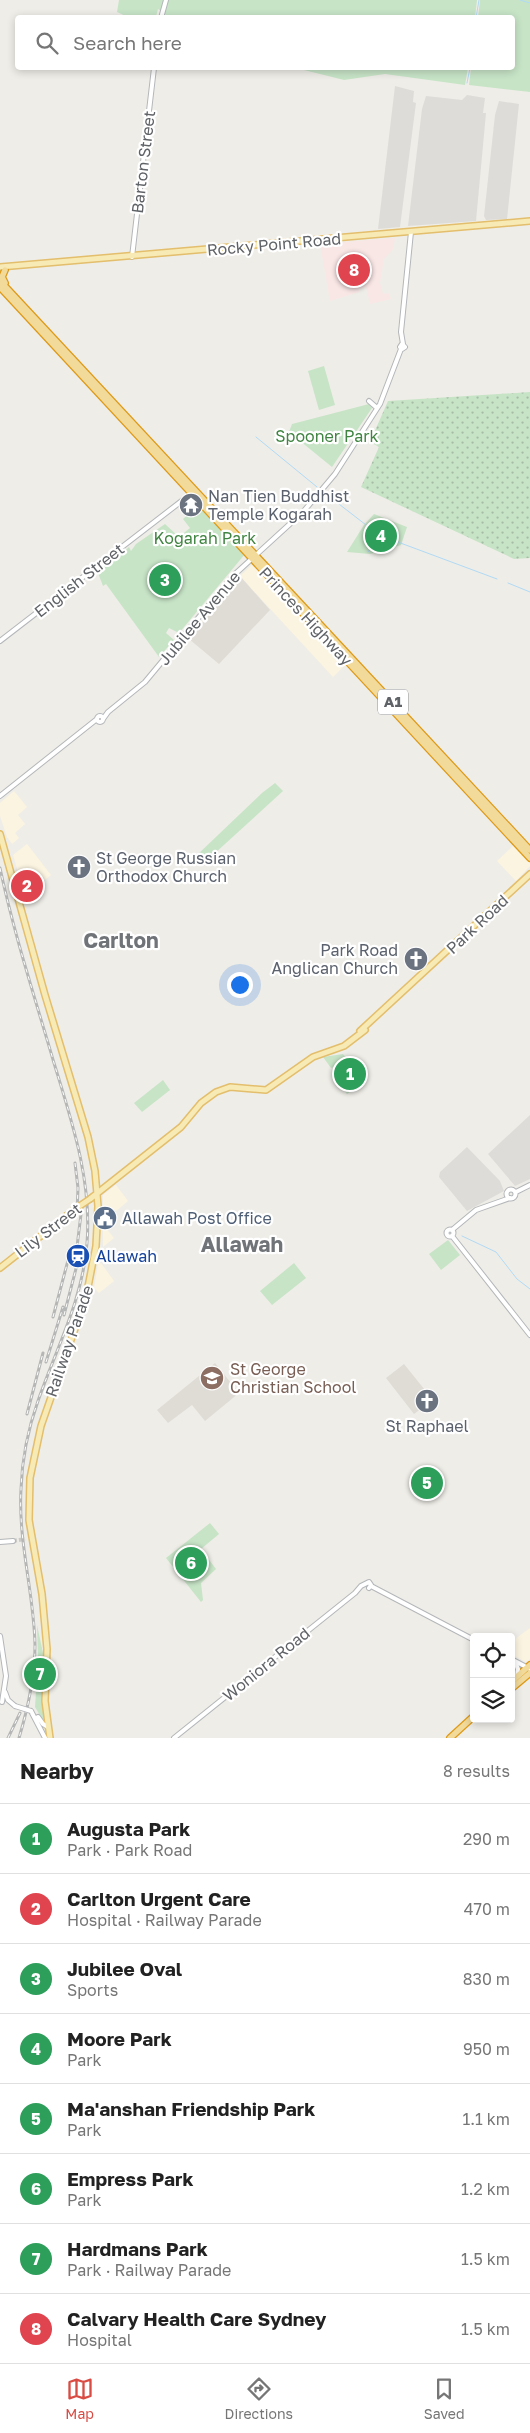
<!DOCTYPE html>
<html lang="en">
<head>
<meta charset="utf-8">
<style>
	body { margin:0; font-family:"Golos Text",sans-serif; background:#f6f6f6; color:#222 }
	.controls { position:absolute; right:15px; bottom:15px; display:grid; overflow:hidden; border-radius:5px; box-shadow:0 2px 8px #0003 }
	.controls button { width:45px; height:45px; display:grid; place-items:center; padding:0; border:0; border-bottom:1px solid #e0e0e0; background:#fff; color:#222; font:25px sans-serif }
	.you { position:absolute; left:239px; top:984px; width:18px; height:18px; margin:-12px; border:4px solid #fff; border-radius:50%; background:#1a73e8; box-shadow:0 0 0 8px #1a73e833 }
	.badge { display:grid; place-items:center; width:32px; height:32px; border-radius:50%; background:#d84c44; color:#fff; font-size:16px; font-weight:700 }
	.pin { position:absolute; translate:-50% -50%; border:2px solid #fff; box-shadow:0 1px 5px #0006 }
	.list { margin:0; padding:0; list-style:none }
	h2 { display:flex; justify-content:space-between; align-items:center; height:65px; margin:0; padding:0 20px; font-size:21px }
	h2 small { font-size:16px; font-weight:400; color:#767676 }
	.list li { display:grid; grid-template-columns:32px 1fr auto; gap:15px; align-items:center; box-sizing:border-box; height:70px; padding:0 20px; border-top:1px solid #e0e0e0 }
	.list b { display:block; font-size:19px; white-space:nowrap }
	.list p { margin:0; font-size:16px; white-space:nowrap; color:#767676 }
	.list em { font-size:16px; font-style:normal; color:#767676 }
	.icon { flex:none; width:28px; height:28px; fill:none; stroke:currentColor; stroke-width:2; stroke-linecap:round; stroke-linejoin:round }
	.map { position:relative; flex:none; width:530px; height:1738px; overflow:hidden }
	.search { position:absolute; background:#fff; box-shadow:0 2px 8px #0003; left:15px; right:15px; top:15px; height:55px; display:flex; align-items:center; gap:12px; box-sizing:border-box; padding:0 18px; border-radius:5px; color:#767676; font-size:19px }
	.sheet { height:625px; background:#fff }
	nav { display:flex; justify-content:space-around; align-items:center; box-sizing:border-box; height:70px; border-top:1px solid #e0e0e0; background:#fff; font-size:14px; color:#767676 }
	nav a { display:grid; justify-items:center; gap:2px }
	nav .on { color:#d84c44 }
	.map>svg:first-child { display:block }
	.commercial { fill:#fbf4e1 }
	.industrial { fill:#dedcd9 }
	.education { fill:#dfdcd6 }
	.medical { fill:#f9e7e6 }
	.grass { fill:url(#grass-dots) }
	.park { fill:#c7e4c7 }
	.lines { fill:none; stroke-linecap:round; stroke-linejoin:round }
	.stream { stroke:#b0daf6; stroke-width:1 }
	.minor-tunnel { stroke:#cbcac7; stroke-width:4; stroke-dasharray:4 2; stroke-linecap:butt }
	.minor-casing { stroke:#b4b7ba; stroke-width:6 }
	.major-casing { stroke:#e3be6c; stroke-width:8 }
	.highway-casing { stroke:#de9a18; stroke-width:8 }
	.minor { stroke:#fff; stroke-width:4 }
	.major { stroke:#f7eab4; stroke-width:5 }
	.highway { stroke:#f2da9b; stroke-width:5.5 }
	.rail-casing { stroke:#b5b6b6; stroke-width:3 }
	.rail { stroke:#fff; stroke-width:1; stroke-dasharray:4; stroke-linecap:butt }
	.minor-bridge-casing { stroke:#b4b7ba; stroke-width:6; stroke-linecap:butt }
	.major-bridge-casing { stroke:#e3be6c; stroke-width:8; stroke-linecap:butt }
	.minor-bridge { stroke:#fff; stroke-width:4 }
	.major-bridge { stroke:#f7eab4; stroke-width:5 }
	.labels { text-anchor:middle; stroke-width:4.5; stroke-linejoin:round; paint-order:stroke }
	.shield { fill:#fff; stroke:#8f9194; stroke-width:1 }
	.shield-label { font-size:15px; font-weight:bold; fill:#5f6266 }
	.street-label { font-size:16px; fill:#5f6266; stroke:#fff }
	.park-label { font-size:16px; fill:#408441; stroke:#fff }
	.worship-label { font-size:16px; fill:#5b616d; stroke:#fff; text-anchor:start }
	.service-label { font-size:16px; fill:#4e5e75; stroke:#fff; text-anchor:start }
	.transit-label { font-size:16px; fill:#164399; stroke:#fff; text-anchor:start }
	.education-label { font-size:16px; fill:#785e54; stroke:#fff; text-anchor:start }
	.district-label { font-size:21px; font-weight:bold; fill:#707478; stroke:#fff }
</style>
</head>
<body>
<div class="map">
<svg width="530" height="1738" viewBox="0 0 530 1738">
	<defs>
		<pattern id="grass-dots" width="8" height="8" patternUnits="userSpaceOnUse" patternTransform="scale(1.25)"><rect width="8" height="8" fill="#c7e4c7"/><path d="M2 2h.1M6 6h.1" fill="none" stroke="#a5bca5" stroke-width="1.8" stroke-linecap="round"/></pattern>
	</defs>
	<rect width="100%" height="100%" fill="#efede7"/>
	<path class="commercial" d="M252,565L346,664L333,677L240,576Z
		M14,791L27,807L18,815L25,824L15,833L19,838L12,844L7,837L0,816V803Z
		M27,844L51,875L25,896L13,855Z
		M514,845L530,863V866L516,881L497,861Z
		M116,1185L128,1201L115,1212L118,1217L105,1227L114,1238L103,1247V1195Z
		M101,1263L114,1281L99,1293L94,1288L98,1264Z
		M530,1628V1659L526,1662L511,1654V1642Z"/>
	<path class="industrial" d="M395,86L414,91L413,102L416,103L400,227L378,229Z
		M467,95L485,98L483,113H486L476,221L408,226L422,109L426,96L462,100Z
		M499,101L519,104L507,219L486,220L484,216L495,115Z
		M530,1115V1179L515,1186L488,1154Z
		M467,1147L500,1181L504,1191L467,1211L439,1177L440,1172Z"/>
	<path class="education" d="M240,576L270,610L219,664L189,639Z
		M215,1363L239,1393L205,1421L192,1405L168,1423L157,1410Z
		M404,1364L433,1400L414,1414L386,1378Z"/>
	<path class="medical" d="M395,238L393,249L384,259L380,283L383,294L389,293L391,299L370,304L366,287L359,289V292L330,301L320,244Z"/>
	<path class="grass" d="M530,392V558L514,559L361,487L379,447L370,442L388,401Z"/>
	<path class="park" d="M119,0H477L475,18H170L158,9L156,17L130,18L117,12Z
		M480,0H530V92L469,85L471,68H512V18L478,17Z
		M296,68H468L465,85L385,74L344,80Z
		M324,366L335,405L319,410L308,371Z
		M369,404L372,408L332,467L289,432L292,424Z
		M198,506L245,554L179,633L169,628L166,633L174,640L159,657L106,584L103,586L98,573L103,565L114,556L118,557L129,547L131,551L136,544L165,524L179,537L190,528L183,519Z
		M374,514L407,527L401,545L370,554L347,552L364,525Z
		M275,783L283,791L203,864L196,856L262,793Z
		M343,1054L360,1075L355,1079L359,1085L347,1094L335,1079L342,1073L334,1067L331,1068L323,1057Z
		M163,1080L170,1090L142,1112L134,1103Z
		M448,1240L460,1255L441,1270L429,1254Z
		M294,1263L306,1278L272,1305L260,1291Z
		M427,1468L442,1486L428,1497L413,1479Z
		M210,1523L219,1534L201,1549L216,1569L201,1583L203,1600L201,1602L166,1558Z
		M37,1625L43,1653L41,1694L44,1722L35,1707L38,1659Z"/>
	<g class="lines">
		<path class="stream" d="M520,0L530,3
			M476,18L479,0
			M467,83L470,68
			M256,437L317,487
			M326,494L379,535L497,579
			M368,552L377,540L383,537
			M508,583L530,592
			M462,1236L496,1252L517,1279L530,1289"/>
		<path class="minor-tunnel" d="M13,1541L25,1539"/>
		<g class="minor-casing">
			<path id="minor" d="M161,18L166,0
				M132,257L154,68
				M402,344L405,347L402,349L400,347Z
				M403,344L401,332L411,232
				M369,401L377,408
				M0,641L192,493
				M97 719a3 3 0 1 1 6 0a3 3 0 1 1-6 0Z
				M103,719L108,712L145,682L234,575L303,512L335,474L380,404L401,349
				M0,796L97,719
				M506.5 1194a4.5 4.5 0 1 1 9 0a4.5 4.5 0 1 1-9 0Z
				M516,1192L530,1185
				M446.5 1233a3.5 3.5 0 1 1 7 0a3.5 3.5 0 1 1-7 0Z
				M452,1230L476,1210L510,1198
				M452,1236L530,1335
				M0,1542L13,1541
				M371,1586L474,1640
				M0,1636L6,1676L2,1702
				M511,1659L530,1669
				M515,1662L518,1669L517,1676
				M5,1692L8,1700L15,1706
				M31,1711L45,1738
				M38,1717L43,1724L48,1727
				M174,1738L355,1593L361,1586L369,1582L371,1585L369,1588"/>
		</g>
		<g class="major-casing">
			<path id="major" d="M0,267L530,221
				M0,834L45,995L88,1137L95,1171L98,1206L96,1246L86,1297L41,1426L30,1478L29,1520L42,1594L47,1649L45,1701L50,1738
				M360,1031L530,874
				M90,1199L181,1127L201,1103L216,1092L230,1087L266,1090L313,1057L344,1046L365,1030
				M0,1268L75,1209"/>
		</g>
		<g class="highway-casing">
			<path id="highway" d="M0,281L530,850
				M5,283L2,277L5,270
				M0,287L530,858
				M511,1682L530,1665
				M511,1689L530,1673
				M450,1738L474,1716"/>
		</g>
		<use href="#minor" class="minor"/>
		<use href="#major" class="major"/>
		<use href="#highway" class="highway"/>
		<g class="rail-casing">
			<path id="rail" d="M0,868C14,934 35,998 54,1063C72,1122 92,1181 87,1243C83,1299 56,1349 38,1401C28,1429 22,1459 21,1489C18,1542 34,1593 35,1645C35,1677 28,1708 19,1738
				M75,1163L78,1188L77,1212
				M75,1263L82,1206
				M64,1315L79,1257
				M53,1317L71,1249
				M46,1362L63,1307
				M27,1414L43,1353
				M8,1738L20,1713"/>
		</g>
		<use href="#rail" class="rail"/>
		<g class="minor-bridge-casing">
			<path id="minor-bridge" d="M15,1706L31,1711"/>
		</g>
		<g class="major-bridge-casing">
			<path id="major-bridge" d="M75,1209L90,1199"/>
		</g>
		<use href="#minor-bridge" class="minor-bridge"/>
		<use href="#major-bridge" class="major-bridge"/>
	</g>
	<defs>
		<g id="temple-disc" transform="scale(1.25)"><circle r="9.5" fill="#6b7280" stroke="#fff"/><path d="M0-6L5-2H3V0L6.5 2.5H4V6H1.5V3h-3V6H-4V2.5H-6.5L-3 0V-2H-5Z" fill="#fff"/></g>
		<g id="church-disc" transform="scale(1.25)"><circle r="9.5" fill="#6b7280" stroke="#fff"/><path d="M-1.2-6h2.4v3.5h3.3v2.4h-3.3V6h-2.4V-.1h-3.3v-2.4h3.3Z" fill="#fff"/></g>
		<g id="civic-disc" transform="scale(1.25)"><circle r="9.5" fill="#5c6f8a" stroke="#fff"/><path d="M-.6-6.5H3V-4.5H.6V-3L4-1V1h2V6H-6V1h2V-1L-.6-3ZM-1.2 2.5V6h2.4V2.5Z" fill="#fff"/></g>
		<g id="station-disc" transform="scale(1.25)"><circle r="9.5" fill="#1a4fb4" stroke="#fff"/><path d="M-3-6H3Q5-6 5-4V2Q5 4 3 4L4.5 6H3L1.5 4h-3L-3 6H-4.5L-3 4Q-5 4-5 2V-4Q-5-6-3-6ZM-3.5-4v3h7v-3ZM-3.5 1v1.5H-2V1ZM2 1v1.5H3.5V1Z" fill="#fff"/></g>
		<g id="school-disc" transform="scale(1.25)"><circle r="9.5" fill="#8d6e63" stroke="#fff"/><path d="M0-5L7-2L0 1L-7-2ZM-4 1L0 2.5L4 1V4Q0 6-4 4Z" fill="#fff"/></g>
	</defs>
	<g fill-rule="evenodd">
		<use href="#temple-disc" x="191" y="505"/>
		<use href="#church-disc" x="79" y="867"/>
		<use href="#church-disc" x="416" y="959"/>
		<use href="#civic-disc" x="105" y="1218"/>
		<use href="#station-disc" x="78" y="1256"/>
		<use href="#school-disc" x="212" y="1378"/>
		<use href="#church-disc" x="427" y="1401"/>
	</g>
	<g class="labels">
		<rect class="shield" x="378" y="689.5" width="30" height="25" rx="4"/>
		<g class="shield-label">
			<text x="393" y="707">A1</text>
		</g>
		<g class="street-label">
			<text transform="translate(143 162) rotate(-83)" y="6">Barton Street</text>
			<text transform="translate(274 244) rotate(-5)" y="6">Rocky Point Road</text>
			<text transform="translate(79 580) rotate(-38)" y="6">English Street</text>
			<text transform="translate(306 616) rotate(47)" y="6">Princes Highway</text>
			<text transform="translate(199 618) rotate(-50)" y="6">Jubilee Avenue</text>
			<text transform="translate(477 924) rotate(-43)" y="6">Park Road</text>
			<text transform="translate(48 1230) rotate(-37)" y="6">Lily Street</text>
			<text transform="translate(69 1341) rotate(-71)" y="6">Railway Parade</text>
			<text transform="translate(266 1664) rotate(-39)" y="6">Woniora Road</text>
		</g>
		<g class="park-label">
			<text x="327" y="442">Spooner Park</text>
			<text x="205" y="544">Kogarah Park</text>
		</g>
		<g class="worship-label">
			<text x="208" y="502">Nan Tien Buddhist<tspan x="208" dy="18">Temple Kogarah</tspan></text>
			<text x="96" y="864">St George Russian<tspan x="96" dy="18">Orthodox Church</tspan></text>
			<text x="398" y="956" text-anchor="end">Park Road<tspan x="398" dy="18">Anglican Church</tspan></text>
			<text x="427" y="1432" text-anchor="middle">St Raphael</text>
		</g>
		<g class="service-label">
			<text x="122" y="1224">Allawah Post Office</text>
		</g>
		<g class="transit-label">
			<text x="96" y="1262">Allawah</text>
		</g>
		<g class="education-label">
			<text x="230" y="1375">St George<tspan x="230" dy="18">Christian School</tspan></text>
		</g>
		<g class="district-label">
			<text x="121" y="948">Carlton</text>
			<text x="242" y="1252">Allawah</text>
		</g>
	</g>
</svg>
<div class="controls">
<button><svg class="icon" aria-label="locate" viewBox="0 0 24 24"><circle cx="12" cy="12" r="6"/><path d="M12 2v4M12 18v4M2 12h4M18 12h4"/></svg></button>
<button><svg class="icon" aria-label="layers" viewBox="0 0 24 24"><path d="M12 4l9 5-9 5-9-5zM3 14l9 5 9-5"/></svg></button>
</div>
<div class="you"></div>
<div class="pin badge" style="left:350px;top:1074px;background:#2e9e5b">1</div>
<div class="pin badge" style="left:27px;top:886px;background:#e0444e">2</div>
<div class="pin badge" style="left:165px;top:580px;background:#2e9e5b">3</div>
<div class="pin badge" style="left:381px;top:536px;background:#2e9e5b">4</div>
<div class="pin badge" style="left:427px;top:1483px;background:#2e9e5b">5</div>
<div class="pin badge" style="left:191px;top:1563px;background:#2e9e5b">6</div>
<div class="pin badge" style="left:40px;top:1674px;background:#2e9e5b">7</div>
<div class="pin badge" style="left:354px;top:270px;background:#e0444e">8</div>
<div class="search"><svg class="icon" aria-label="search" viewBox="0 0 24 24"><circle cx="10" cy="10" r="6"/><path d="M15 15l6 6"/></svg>Search here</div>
</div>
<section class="sheet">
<h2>Nearby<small>8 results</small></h2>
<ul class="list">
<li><span class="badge" style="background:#2e9e5b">1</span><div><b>Augusta Park</b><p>Park · Park Road</p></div><em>290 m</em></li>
<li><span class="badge" style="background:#e0444e">2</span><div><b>Carlton Urgent Care</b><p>Hospital · Railway Parade</p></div><em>470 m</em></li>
<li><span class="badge" style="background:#2e9e5b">3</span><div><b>Jubilee Oval</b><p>Sports</p></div><em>830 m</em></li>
<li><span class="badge" style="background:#2e9e5b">4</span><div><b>Moore Park</b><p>Park</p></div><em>950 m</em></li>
<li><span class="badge" style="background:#2e9e5b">5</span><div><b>Ma'anshan Friendship Park</b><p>Park</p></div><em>1.1 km</em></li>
<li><span class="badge" style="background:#2e9e5b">6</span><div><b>Empress Park</b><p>Park</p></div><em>1.2 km</em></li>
<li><span class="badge" style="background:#2e9e5b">7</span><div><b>Hardmans Park</b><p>Park · Railway Parade</p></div><em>1.5 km</em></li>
<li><span class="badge" style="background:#e0444e">8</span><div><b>Calvary Health Care Sydney</b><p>Hospital</p></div><em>1.5 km</em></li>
</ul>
</section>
<nav>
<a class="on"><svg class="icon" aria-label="map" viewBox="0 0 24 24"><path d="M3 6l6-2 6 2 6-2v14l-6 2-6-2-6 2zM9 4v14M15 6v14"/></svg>Map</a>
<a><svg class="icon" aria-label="directions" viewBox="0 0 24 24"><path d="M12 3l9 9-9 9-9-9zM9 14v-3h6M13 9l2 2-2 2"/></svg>Directions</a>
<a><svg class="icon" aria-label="saved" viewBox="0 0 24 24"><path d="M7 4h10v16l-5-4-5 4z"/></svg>Saved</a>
</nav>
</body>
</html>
